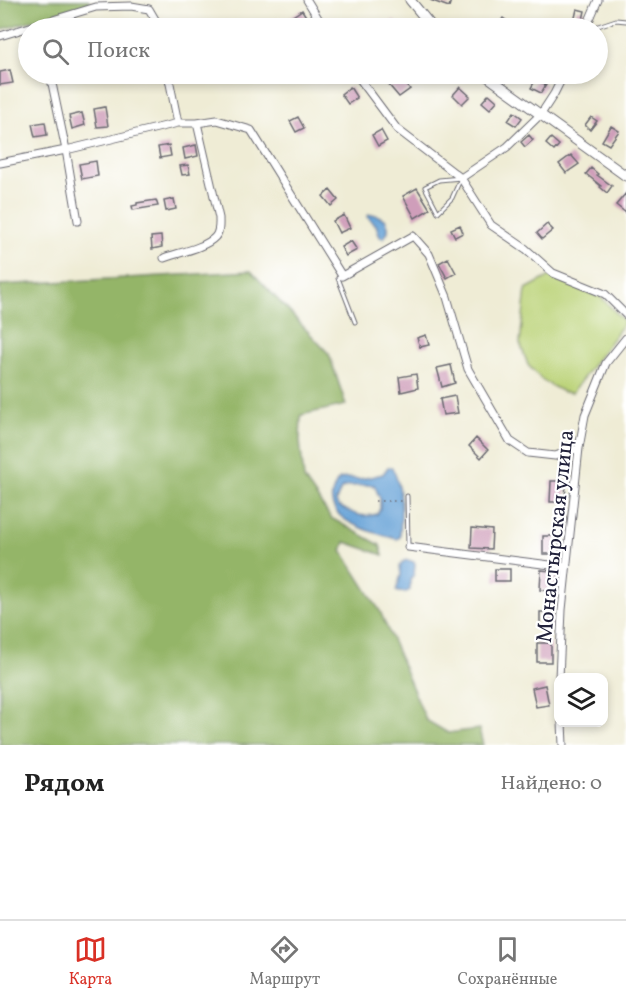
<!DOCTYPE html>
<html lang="ru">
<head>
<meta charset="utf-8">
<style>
	body { margin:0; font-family:Vollkorn,serif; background:#f6f6f6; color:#222 }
	.controls { position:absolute; right:18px; bottom:18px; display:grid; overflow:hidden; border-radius:12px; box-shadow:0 3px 9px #0003 }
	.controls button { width:54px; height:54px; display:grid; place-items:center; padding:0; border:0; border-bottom:2px solid #e0e0e0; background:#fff; color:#222; font:30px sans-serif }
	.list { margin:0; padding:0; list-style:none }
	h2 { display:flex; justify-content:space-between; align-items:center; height:78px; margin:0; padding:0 24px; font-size:26px }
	h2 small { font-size:20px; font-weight:400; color:#767676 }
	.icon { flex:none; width:33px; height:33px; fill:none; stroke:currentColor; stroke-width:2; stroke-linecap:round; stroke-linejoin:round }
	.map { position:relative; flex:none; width:626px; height:745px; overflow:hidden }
	.search { position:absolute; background:#fff; box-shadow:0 3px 9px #0003; left:18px; right:18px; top:18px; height:66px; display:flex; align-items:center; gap:15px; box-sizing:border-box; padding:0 21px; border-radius:33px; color:#767676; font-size:22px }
	.sheet { height:174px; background:#fff }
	nav { display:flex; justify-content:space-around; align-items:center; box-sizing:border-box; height:84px; border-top:2px solid #e0e0e0; background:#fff; font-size:16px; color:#767676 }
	nav a { display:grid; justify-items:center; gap:3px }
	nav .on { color:#d93025 }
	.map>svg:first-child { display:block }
	.green { fill:#bbd378; stroke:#6e7a5a; stroke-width:1.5 }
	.forest { fill:#94b568; stroke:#5b6c52; stroke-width:1.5 }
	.water { fill:#67a3d7; stroke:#446289; stroke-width:1.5; fill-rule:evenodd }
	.building { fill:#cf9eba }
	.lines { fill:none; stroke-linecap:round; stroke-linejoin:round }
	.service-casing { stroke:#6a6971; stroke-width:5 }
	.minor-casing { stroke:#6a6971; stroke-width:9 }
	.secondary-casing { stroke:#6a6971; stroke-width:11 }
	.path { stroke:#6a6971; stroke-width:1.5; stroke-dasharray:1.5 4.5; stroke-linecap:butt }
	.service { stroke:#fff; stroke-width:3 }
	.minor { stroke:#fff; stroke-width:7 }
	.secondary { stroke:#fff; stroke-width:9 }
	.labels { text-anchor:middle; stroke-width:4.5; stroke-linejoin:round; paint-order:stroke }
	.street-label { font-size:22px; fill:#22223b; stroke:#fff }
</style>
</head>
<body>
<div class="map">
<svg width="626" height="745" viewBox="0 0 626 745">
	<rect width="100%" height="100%" fill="#fff"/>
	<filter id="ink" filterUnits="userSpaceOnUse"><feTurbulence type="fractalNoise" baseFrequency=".0167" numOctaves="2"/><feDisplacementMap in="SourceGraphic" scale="12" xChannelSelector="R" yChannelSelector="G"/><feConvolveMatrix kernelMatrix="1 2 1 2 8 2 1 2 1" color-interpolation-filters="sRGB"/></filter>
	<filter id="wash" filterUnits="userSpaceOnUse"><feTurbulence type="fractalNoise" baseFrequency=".008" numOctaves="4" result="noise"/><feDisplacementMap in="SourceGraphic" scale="24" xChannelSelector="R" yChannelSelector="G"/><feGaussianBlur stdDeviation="1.35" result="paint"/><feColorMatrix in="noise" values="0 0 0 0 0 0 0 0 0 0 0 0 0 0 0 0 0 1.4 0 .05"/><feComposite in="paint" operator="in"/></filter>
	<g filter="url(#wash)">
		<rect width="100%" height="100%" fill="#efecd5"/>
		<path class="green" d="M550,276L601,297L625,322L572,393L563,392L543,381L528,365L520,343L526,289Z"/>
		<path class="forest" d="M0,0H89V4L0,30Z
			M251,271L329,354L346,405L301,415L300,441L304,479L331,518L380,545L383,555L345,542L342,551L380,611L426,720L448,733L479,729L483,745H0V285Z"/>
		<path class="water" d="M369,215H376L385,219C389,226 390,233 383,238L380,237L376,225L367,217Z
			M388,467L392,468C404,489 401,513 400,537L397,539C377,534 322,521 333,491C335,487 336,481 340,479C346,477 354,479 359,479C367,478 375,476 383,474ZM374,485C377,489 377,494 380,498V509L377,514C360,519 354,513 338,506L336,501L341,489L348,486Z
			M408,560L414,562L415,565L414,574L410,580V590C407,593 400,593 396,591L401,575L400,566L404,561Z"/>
		<g id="blocks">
			<path class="building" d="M430,0H451L449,7Z
				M577,9L585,11L582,24L574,22Z
				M302,10L313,28H296L290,18Z
				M503,18L513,25L510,28H502L498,25Z
				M394,20L399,28H381Z
				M10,70L13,83L0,85V72Z
				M396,77L397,79L400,77L410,89L399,97L388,84Z
				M536,79L546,85L541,93L531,88Z
				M350,87L357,98L348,104L341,94Z
				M460,87L470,96L462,104L453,95Z
				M489,94L497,101L490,109L482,102Z
				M105,107L108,126L97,127L94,109Z
				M514,112L522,118L516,126L508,121Z
				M82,113L85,125L72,129L69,116Z
				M298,117L304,128L296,132L290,121Z
				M591,117L597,121L590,130L585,125Z
				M45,122L47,135L35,137L32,124Z
				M611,126L619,131L609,145L602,141Z
				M381,130L387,141L378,146L372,135Z
				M529,135L533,140L525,147L521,142Z
				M551,138L559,145L554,151L546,144Z
				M169,145L171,156L160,158L158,147Z
				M196,145L198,156L185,159L183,148Z
				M571,155L579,164L566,173L559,164Z
				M96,161L98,176L82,179L79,164Z
				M188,165L190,174L182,175L180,166Z
				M591,168L598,174L597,175L612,186L607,193L600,187L601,186L586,174Z
				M417,188L430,209L415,218L403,196Z
				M330,190L338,200L331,206L323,196Z
				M626,193V213L616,205Z
				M174,199L176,209L166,211L164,201Z
				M156,200L158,206L133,210L132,206L137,205V203Z
				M344,215L350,228L339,233L333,221Z
				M547,224L553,230L542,239L537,233Z
				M460,225L463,233L455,237L451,229Z
				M161,236L162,247L152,249L151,237Z
				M351,241L357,250L346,256L341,247Z
				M448,258L456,273L447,278L439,263Z
				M426,335L429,345L420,347L417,338Z
				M451,365L455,383L442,387L437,368Z
				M416,374L418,388L401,392L399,377Z
				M455,396L458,413L443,415L440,399Z
				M476,438L488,450L481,458L469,446Z
				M551,481H566L565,502H550Z
				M472,528L492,530L491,549L471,548Z
				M543,536H559V554H543Z
				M495,569H510V581H495Z
				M541,570L559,572L557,592L540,590Z
				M540,612H553V628H540Z
				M537,643H551V662H537Z
				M545,685L549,705L536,707L532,688Z"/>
		</g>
	</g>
	<g filter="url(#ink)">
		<use href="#blocks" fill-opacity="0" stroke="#6a6971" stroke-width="1.5"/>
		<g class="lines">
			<g class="service-casing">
				<path id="service" d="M592,28L616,20L626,21
					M461,178L452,198L438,212L425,187L439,180Z
					M340,277L338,278L355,322
					M407,496L408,545"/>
			</g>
			<g class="minor-casing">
				<path id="minor" d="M307,0L324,28
					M586,28L598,0
					M0,36L96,7L131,6L149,9L156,21L158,28
					M50,74L66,150L78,221
					M168,74L178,123
					M356,74L397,129L461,178L491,225L526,249L553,273L605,294L626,315
					M0,163L66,150L178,123H197L217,120L251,130L342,276L413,236L429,254L447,297L468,369L510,441L528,453L555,456L579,448
					M461,178L507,147L541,114L554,94L564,74
					M164,258C177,253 205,248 215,237C220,232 219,225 219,218L197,123
					M408,547L566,567
					M559,678L562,610L579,448L585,415L606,363L626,338
					M562,722L563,745"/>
			</g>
			<g class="secondary-casing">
				<path id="secondary" d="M410,0L433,28
					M484,74L626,176"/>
			</g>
			<path class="path" d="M375,501H404"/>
			<use href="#service" class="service"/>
			<use href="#minor" class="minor"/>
			<use href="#secondary" class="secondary"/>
		</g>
	</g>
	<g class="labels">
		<g class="street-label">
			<text transform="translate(554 536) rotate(-84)" y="8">Монастырская улица</text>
		</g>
	</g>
</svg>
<div class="controls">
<button><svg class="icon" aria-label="layers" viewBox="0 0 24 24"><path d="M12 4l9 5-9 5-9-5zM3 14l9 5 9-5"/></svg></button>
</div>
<div class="search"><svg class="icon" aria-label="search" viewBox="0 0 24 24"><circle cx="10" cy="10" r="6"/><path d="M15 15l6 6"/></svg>Поиск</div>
</div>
<section class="sheet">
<h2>Рядом<small>Найдено: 0</small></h2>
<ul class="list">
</ul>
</section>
<nav>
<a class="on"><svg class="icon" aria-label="map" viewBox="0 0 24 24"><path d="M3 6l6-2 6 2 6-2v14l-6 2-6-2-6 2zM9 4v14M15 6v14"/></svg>Карта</a>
<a><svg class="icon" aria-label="directions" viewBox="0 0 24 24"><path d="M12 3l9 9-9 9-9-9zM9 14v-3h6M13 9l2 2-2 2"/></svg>Маршрут</a>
<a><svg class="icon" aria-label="saved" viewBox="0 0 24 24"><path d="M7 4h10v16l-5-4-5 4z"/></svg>Сохранённые</a>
</nav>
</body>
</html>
